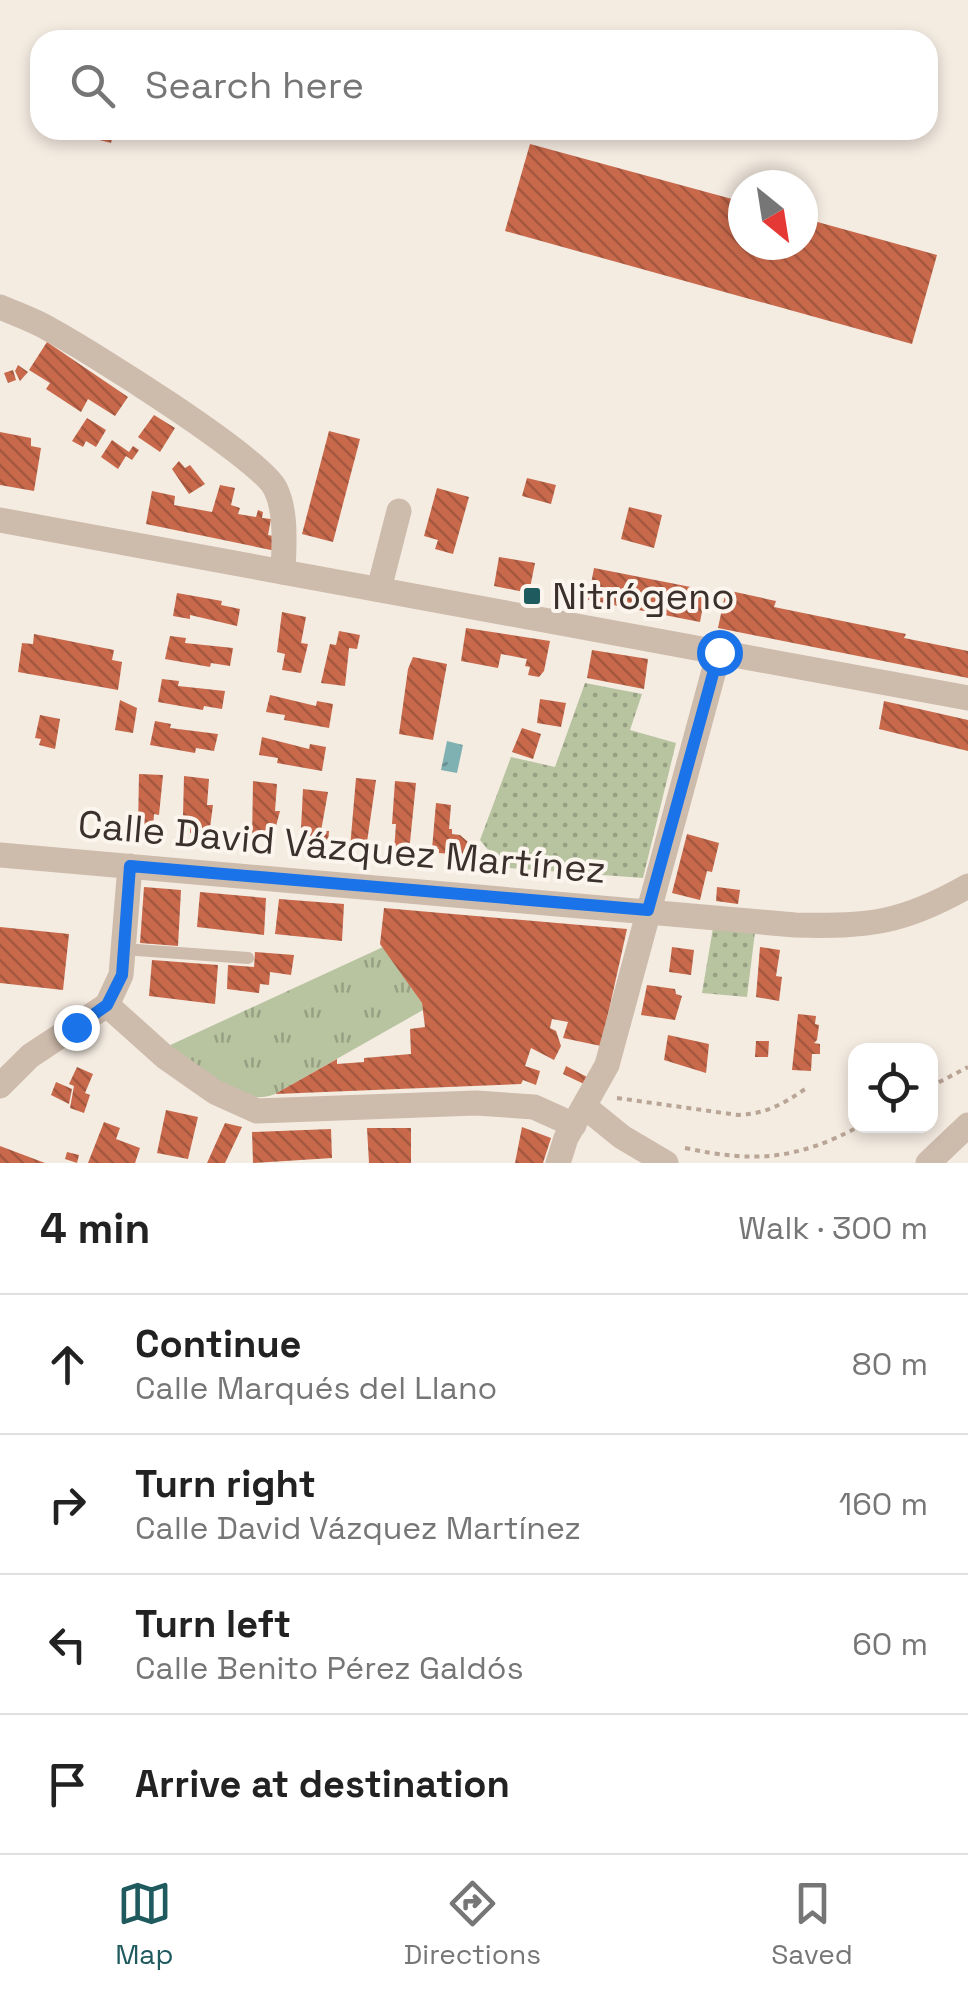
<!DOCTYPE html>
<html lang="en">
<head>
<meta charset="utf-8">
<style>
	body { margin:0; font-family:"Space Grotesk",sans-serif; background:#f6f6f6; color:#222 }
	.controls { position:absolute; right:30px; bottom:30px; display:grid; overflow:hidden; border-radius:20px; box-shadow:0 5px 15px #0003 }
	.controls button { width:90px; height:90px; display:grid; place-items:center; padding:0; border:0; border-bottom:2px solid #e0e0e0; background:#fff; color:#222; font:50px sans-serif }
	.compass { position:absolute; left:728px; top:170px; width:90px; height:90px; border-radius:50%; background:#fff; box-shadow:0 5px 15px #0003; rotate:150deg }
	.stop { position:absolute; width:30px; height:30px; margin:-22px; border:8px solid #1a73e8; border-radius:50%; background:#fff }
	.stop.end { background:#1a73e8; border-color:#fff; box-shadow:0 2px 10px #0008 }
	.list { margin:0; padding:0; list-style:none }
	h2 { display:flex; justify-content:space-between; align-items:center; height:130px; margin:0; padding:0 40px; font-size:42px }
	h2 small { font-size:32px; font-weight:400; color:#767676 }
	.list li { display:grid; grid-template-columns:65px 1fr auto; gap:30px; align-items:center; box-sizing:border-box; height:140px; padding:0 40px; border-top:2px solid #e0e0e0 }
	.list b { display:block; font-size:38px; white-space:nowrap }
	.list p { margin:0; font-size:32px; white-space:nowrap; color:#767676 }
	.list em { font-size:32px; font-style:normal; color:#767676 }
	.icon { flex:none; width:55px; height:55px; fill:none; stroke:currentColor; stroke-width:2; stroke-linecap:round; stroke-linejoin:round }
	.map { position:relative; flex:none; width:968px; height:1163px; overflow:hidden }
	.search { position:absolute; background:#fff; box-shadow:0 5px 15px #0003; left:30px; right:30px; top:30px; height:110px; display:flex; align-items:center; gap:25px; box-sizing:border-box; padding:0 35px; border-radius:30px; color:#767676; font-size:38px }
	.sheet { height:690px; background:#fff }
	nav { display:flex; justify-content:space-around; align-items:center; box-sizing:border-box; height:140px; border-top:2px solid #e0e0e0; background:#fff; font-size:28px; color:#767676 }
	nav a { display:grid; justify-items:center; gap:5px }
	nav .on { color:#1f5a5e }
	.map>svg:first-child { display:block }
	.grass { fill:url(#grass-tufts) }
	.garden { fill:url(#garden-dots) }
	.water { fill:url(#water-ripples) }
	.building { fill:url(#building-back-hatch) }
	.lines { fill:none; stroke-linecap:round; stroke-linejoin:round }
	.path { stroke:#b9a596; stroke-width:4; stroke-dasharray:5 5; stroke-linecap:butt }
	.service { stroke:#cdbbac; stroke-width:12 }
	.minor { stroke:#cdbbac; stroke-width:25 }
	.tertiary { stroke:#cdbbac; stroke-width:25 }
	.route { stroke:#1a73e8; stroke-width:12 }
	.poi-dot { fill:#1f5a5e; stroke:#fbf5ee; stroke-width:4 }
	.labels { text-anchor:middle; stroke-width:8; stroke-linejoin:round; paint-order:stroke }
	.poi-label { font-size:38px; fill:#3b302b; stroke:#fbf5ee; text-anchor:start }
	.street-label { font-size:38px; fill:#3b302b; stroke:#fbf5ee }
</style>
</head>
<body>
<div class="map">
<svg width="968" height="1163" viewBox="0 0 968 1163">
	<defs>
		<pattern id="grass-tufts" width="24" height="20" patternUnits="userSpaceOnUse" patternTransform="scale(2.5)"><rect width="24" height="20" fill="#b8c4a0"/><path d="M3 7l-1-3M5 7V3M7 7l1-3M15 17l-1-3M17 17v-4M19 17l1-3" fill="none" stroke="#97a083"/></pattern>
		<pattern id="garden-dots" width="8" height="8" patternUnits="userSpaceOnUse" patternTransform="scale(2.5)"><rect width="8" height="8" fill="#b8c4a0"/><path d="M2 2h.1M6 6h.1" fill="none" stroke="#97a083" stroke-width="1.8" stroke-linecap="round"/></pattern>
		<pattern id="water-ripples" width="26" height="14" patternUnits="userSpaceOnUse" patternTransform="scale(2.5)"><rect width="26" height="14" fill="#7fb0b2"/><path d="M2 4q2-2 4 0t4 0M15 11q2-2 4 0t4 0" fill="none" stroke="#699091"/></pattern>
		<pattern id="building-back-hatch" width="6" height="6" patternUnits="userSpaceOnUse" patternTransform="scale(2.5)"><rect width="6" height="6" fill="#c8694b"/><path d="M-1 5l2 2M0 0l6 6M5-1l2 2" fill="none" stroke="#a4573f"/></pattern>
	</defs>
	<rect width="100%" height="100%" fill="#f4ebe1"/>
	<path class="grass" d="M383,947L422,1003L423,1010L275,1094C237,1109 196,1067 166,1047Z"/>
	<path class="garden" d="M585,683L642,694L630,730L676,743L643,878L493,867V856L480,840L511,757L555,767Z
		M713,928L755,932L747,997L702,993Z"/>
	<path class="water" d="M447,741L463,745L457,773L441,770Z"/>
	<path class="building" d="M77,130H114L111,143L76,134Z
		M530,144L743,202V245H803V218L937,255L912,344L505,231Z
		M47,342L128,397L115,416L88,399L81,412L46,389L50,383L29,370Z
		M18,365L28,372L20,381L15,371Z
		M13,370L16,380L8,383L4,373Z
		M154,415L175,428L160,452L138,437Z
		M87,418L106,430L96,447L86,441L83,447L72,441Z
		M329,431L360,439L333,542L302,534Z
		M0,432L31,438V446L41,448L34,491L0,485Z
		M112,440L129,452L133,446L139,450L132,460L126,456L118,469L101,457Z
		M179,461L185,468L190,465L205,484L189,494L172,469Z
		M527,478L556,485L551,504L522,496Z
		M220,485L235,488L231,505L240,508L238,514L256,517L258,510L263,512L262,518L271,519L268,535L273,536L276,551L146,524L152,491L175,496L174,505L212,512Z
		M437,488L469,497L453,554L435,549L438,540L424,536Z
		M629,507L662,515L654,548L621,539Z
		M499,557L535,563L529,593L494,586Z
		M594,568L706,590L700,622L588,600Z
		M726,590L776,601L774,607L906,634L904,638L968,651V678L718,628Z
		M177,593L222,601L221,605L240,609L237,626L190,615V619L173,616Z
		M282,612L306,617L301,643L308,644L301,673L282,670L285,654L277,652Z
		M466,628L550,641L544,671L539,677L528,675L530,667L525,666L527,659L501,654L498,668L461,661Z
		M339,631L360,635L357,649L349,648L345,686L321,683L330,644L336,645Z
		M34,634L114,650L112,660L122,662L118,690L18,672L22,643L33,644Z
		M170,636L186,638L185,643L233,648L230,666L211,663L210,667L165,659Z
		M592,650L648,659L644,689L587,678Z
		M413,657L447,664L433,740L399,734L408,669Z
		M162,679L179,681L178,686L225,691L222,709L204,706L203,710L158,702Z
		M270,695L316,706L317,701L333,704L329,728L284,720L285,715L266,712Z
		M540,699L566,703L561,727L537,723Z
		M120,700L137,708L133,733L115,730Z
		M884,701L968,720V751L879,729Z
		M40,715L60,719L55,749L39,745L41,739L35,738Z
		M155,721L171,724L170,728L218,734L214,751L196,748L195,753L150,745Z
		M522,728L541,734L533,759L512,752Z
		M262,737L309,749L310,744L326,747L322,771L277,763L278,758L259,755Z
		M139,774L163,775L159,815L154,814L153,830L138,829Z
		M184,776L209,779L207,805H213L209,835L190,833L191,817L183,816Z
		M356,778L376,780L366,849L350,848Z
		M253,781L277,784L275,811H280L272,841L252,839Z
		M395,781L416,783L409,852L394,851L396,824H392Z
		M303,789L328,792L321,831H329L328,845L307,843L308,829H301Z
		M436,803L451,805L449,829H452V834L460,835L468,842L462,855L439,853V849H432Z
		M687,834L719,843L712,872L707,871L700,900L672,893Z
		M144,887L181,890L178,946L140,943Z
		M717,887L740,890L738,904L716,901Z
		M200,892L266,898L264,935L197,927Z
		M279,899L344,904L342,941L275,934Z
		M384,908L627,929L601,1046L563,1038L568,1022L552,1019L550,1028L556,1031L561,1046L554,1060L531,1048L525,1066L540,1071L536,1085L523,1080L521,1084L275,1094L337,1059V1064L364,1062V1058L411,1054L410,1029L425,1027L422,1003L380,944Z
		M0,927L69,934L63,990L0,983Z
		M672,947L694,950L691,975L669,972Z
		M760,947L780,950L776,976L782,977L779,1001L756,997Z
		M255,952L294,955L291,975L270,972L269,985L260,984L259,993L227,989L228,965L254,967Z
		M152,960L218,965L215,1004L149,996Z
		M647,985L675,989L676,994L682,996L675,1020L641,1015Z
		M798,1014L816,1016L815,1024L819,1025L817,1040L814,1043L820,1044V1054H812L811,1071L792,1070Z
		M668,1035L709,1044L706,1073L664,1060Z
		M756,1041H769L768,1057H755Z
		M566,1066L587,1077L584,1084L563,1074Z
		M77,1067L93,1074L85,1093L90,1095L84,1113L70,1108L74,1086L69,1084Z
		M56,1082L72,1089L69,1104L51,1095Z
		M166,1110L198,1117L188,1159L157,1153Z
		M104,1122L120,1128L116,1139L140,1148L135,1163H88Z
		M225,1123L242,1127L225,1163H207Z
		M522,1127L551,1138L543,1163H515Z
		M367,1128H411V1163H369Z
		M331,1129L332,1158L253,1163L252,1132Z
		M0,1146L45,1163H0Z
		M67,1152L79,1155L77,1163L65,1159Z"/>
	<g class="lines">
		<path class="path" d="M930,1087L968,1067
			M617,1098L738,1115C767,1114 785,1103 808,1087
			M685,1148C755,1163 796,1160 860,1126"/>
		<path class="service" d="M123,949L248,958"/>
		<path class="minor" d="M0,307C16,314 34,320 49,329C88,350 259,457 275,488C287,511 284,546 283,572
			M379,589L399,511
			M0,855L795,925C869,927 903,923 968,886
			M107,1005L165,1057L215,1092L257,1111L476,1103L534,1107L574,1125
			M0,1086L30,1056L107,1005L121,975L130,866
			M585,1107L622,1137L666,1163
			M558,1163L566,1138L607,1065L719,652
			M928,1163L968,1125"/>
		<path class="tertiary" d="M0,520L968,698"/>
	</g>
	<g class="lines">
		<path class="route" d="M76,1027L107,1005L122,975L130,866L648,910L719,652"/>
	</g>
	<rect class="poi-dot" x="522" y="586" width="20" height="20" rx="5"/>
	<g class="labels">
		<g class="poi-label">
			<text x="552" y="609">Nitrógeno</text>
		</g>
		<g class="street-label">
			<text transform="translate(342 847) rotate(5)" y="13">Calle David Vázquez Martínez</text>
		</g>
	</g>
</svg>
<div class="controls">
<button><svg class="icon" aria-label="locate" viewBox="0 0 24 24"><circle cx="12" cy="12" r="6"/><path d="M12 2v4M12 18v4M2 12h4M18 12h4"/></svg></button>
</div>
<svg class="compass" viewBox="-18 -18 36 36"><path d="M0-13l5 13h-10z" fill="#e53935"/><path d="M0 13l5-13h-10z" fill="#767676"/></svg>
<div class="stop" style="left:719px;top:652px"></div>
<div class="stop end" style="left:76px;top:1027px"></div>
<div class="search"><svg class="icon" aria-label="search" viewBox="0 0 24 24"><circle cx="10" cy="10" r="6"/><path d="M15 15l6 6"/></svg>Search here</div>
</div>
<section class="sheet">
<h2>4 min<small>Walk · 300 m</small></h2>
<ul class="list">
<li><svg class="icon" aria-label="ahead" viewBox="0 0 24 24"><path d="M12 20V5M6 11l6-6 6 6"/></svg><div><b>Continue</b><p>Calle Marqués del Llano</p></div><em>80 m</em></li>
<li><svg class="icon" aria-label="right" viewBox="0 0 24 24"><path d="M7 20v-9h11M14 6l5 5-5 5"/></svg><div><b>Turn right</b><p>Calle David Vázquez Martínez</p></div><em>160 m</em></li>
<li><svg class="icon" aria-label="left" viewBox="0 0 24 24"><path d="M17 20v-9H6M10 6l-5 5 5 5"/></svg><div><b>Turn left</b><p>Calle Benito Pérez Galdós</p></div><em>60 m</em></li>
<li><svg class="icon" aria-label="arrive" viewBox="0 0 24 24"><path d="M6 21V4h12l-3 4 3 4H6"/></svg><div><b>Arrive at destination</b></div></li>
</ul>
</section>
<nav>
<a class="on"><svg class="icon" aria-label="map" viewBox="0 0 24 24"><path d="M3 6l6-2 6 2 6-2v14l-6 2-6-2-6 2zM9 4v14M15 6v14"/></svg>Map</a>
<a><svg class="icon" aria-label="directions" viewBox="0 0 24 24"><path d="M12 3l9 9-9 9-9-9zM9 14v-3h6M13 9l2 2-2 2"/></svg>Directions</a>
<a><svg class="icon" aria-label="saved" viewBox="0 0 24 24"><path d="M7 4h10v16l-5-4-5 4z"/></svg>Saved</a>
</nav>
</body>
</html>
